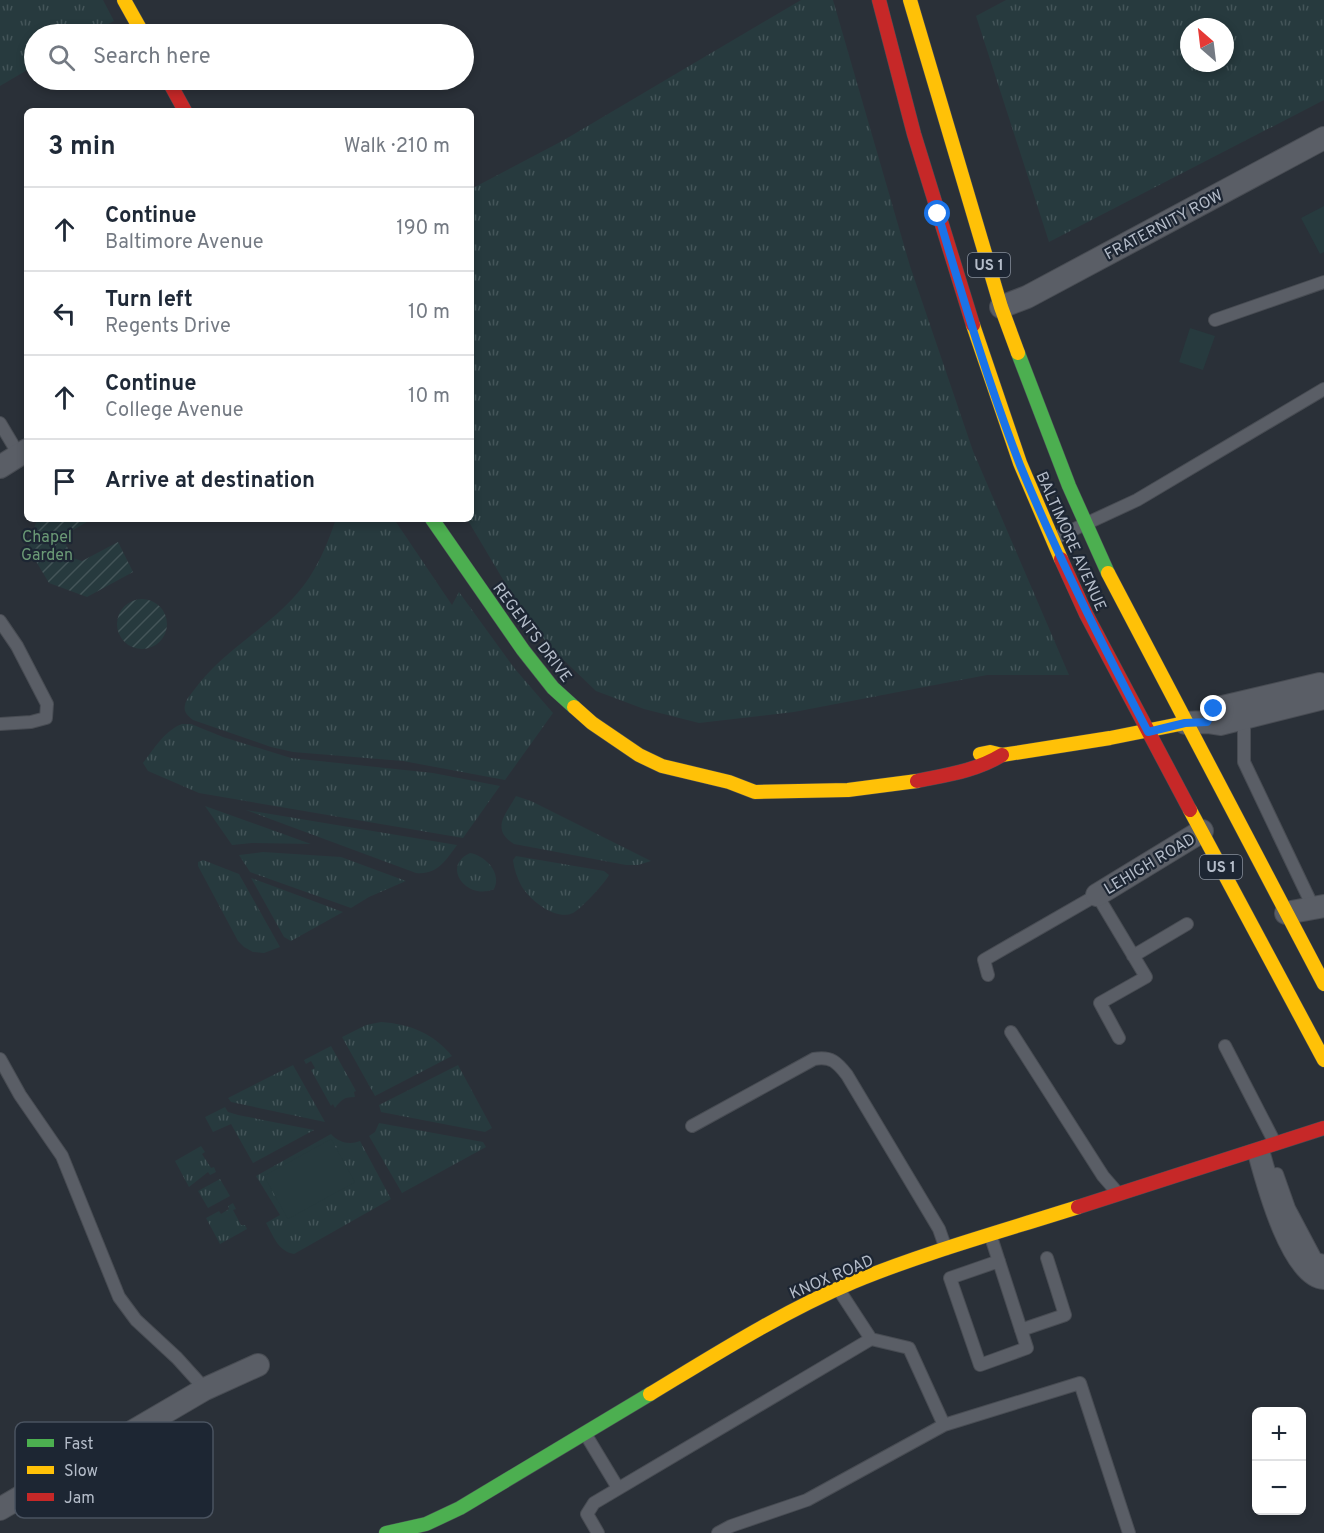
<!DOCTYPE html>
<html lang="en">
<head>
<meta charset="utf-8">
<style>
	body { margin:0; font-family:Overpass,sans-serif; background:#f2f2f3; color:#1f2937 }
	.controls { position:absolute; right:18px; bottom:18px; display:grid; overflow:hidden; border-radius:9px; box-shadow:0 3px 9px #0003 }
	.controls button { width:54px; height:54px; display:grid; place-items:center; padding:0; border:0; border-bottom:2px solid #e0e1e3; background:#fff; color:#1f2937; font:30px sans-serif }
	.compass { position:absolute; left:1180px; top:18px; width:54px; height:54px; border-radius:50%; background:#fff; box-shadow:0 3px 9px #0003; rotate:332deg }
	.stop { position:absolute; width:18px; height:18px; margin:-14px; border:4px solid #1a73e8; border-radius:50%; background:#fff }
	.stop.end { background:#1a73e8; border-color:#fff; box-shadow:0 2px 6px #0008 }
	.list { margin:0; padding:0; list-style:none }
	h2 { display:flex; justify-content:space-between; align-items:center; height:78px; margin:0; padding:0 24px; font-size:26px }
	h2 small { font-size:20px; font-weight:400; color:#747a83 }
	.list li { display:grid; grid-template-columns:39px 1fr auto; gap:18px; align-items:center; box-sizing:border-box; height:84px; padding:0 24px; border-top:2px solid #e0e1e3 }
	.list b { display:block; font-size:22px; white-space:nowrap }
	.list p { margin:0; font-size:20px; white-space:nowrap; color:#747a83 }
	.list em { font-size:20px; font-style:normal; color:#747a83 }
	.icon { flex:none; width:33px; height:33px; fill:none; stroke:currentColor; stroke-width:2; stroke-linecap:round; stroke-linejoin:round }
	.map { position:relative; flex:none; width:1324px; height:1533px; overflow:hidden }
	.search { position:absolute; background:#fff; box-shadow:0 3px 9px #0003; left:24px; top:24px; width:450px; height:66px; display:flex; align-items:center; gap:15px; box-sizing:border-box; padding:0 21px; border-radius:33px; color:#747a83; font-size:22px }
	.panel { position:absolute; background:#fff; box-shadow:0 3px 9px #0003; left:24px; top:108px; width:450px; height:414px; border-radius:9px }
	.map>svg:first-child { display:block }
	.grass { fill:url(#grass-tufts); fill-rule:evenodd }
	.garden { fill:url(#garden-furrows) }
	.pitch { fill:#273a3e }
	.lines { fill:none; stroke-linecap:round; stroke-linejoin:round }
	.lane-casing { stroke:#484c53; stroke-width:14 }
	.street-casing { stroke:#484c53; stroke-width:24 }
	.fast-casing { stroke:#484c53; stroke-width:15 }
	.slow-casing { stroke:#484c53; stroke-width:15 }
	.jam-casing { stroke:#484c53; stroke-width:15 }
	.lane { stroke:#5a5e66; stroke-width:12 }
	.street { stroke:#5a5e66; stroke-width:22 }
	.fast { stroke:#4caf50; stroke-width:14 }
	.slow { stroke:#ffc107; stroke-width:14 }
	.jam { stroke:#c62828; stroke-width:14 }
	.route { stroke:#1a73e8; stroke-width:8 }
	.labels { text-anchor:middle; stroke-width:4.5; stroke-linejoin:round; paint-order:stroke }
	.shield { fill:#1d2633; stroke:#878f9c; stroke-width:1.5 }
	.shield-label { font-size:15px; font-weight:bold; fill:#b4bcc9 }
	.street-label { font-size:16px; fill:#b4bcc9; stroke:#1d2633 }
	.park-label { font-size:16px; fill:#6b9a76; stroke:#1d2633 }
	.key { fill:#1d2633; stroke:#4a5360; stroke-width:1.5 }
	.key-label { font-size:16px; fill:#b4bcc9 }
</style>
</head>
<body>
<div class="map">
<svg width="1324" height="1533" viewBox="0 0 1324 1533">
	<defs>
		<pattern id="grass-tufts" width="24" height="20" patternUnits="userSpaceOnUse" patternTransform="scale(1.5)"><rect width="24" height="20" fill="#273a3e"/><path d="M3 7l-1-3M5 7V3M7 7l1-3M15 17l-1-3M17 17v-4M19 17l1-3" fill="none" stroke="#445559"/></pattern>
		<pattern id="garden-furrows" width="10" height="10" patternUnits="userSpaceOnUse" patternTransform="scale(1.5)"><rect width="10" height="10" fill="#273a3e"/><path d="M-1 1l2-2M0 10L10 0M9 11l2-2" fill="none" stroke="#445559"/></pattern>
	</defs>
	<rect width="100%" height="100%" fill="#2a3038"/>
	<path class="grass" d="M0,0H103L114,21L91,34H34V66L0,86Z
		M801,0H833L910,266L973,451L1069,675H987L794,712L699,723L644,709L596,691L549,646L511,593L467,519H471V189L564,140Z
		M1006,0H1324V100L1049,242L976,16ZM1189,27H1225V63H1189Z
		M336,519H394L452,605L459,592L515,669L553,713L505,780L403,761L293,752L271,747L193,720C188,716 183,712 185,705C186,699 191,694 194,690C226,646 279,623 309,578C321,560 329,539 336,519Z
		M182,724H191L223,737L291,758L433,773L500,786L463,838L199,793L148,771L143,763C154,749 165,730 182,724Z
		M516,796L531,801L651,861L638,865H626L514,844C490,829 506,814 516,796Z
		M205,806L311,844L252,843L232,845Z
		M246,810L457,845C446,860 438,875 416,873Z
		M263,852L341,857L406,881L369,897L351,908L250,872L239,855Z
		M470,853C486,856 502,873 494,889C468,901 440,867 470,853Z
		M516,856L604,871L609,875C605,883 581,909 573,913C556,921 531,901 522,887C517,878 514,869 513,860Z
		M203,860L239,874L280,947L264,953L253,952L244,947L238,941L198,866V862Z
		M251,878L343,912L291,941L284,937Z
		M381,1022C410,1024 433,1033 452,1056L375,1096L342,1037L366,1025Z
		M331,1046L356,1091L354,1092L355,1097C344,1097 341,1100 335,1108L333,1104L331,1106L311,1070L315,1068L311,1061L306,1064L304,1060Z
		M293,1065L325,1122L231,1102L228,1098Z
		M458,1065L492,1128L485,1132L381,1112L379,1105Z
		M225,1107L228,1112L238,1115L314,1130L253,1163L231,1124L213,1132L205,1117Z
		M379,1123L483,1142L486,1147L402,1193L369,1136L375,1132Z
		M331,1134C339,1143 350,1145 360,1141L391,1199L294,1254C278,1251 274,1237 266,1223L280,1215L256,1176Z
		M201,1146L205,1152L202,1154L211,1168L214,1167L216,1172L210,1175L208,1172L189,1187L175,1161Z
		M220,1179L230,1196L208,1208L198,1191Z
		M233,1203L236,1209L233,1210L241,1225H245L247,1229L220,1244L206,1218L219,1211L221,1214L229,1209L228,1206Z"/>
	<path class="garden" d="M37,519H92L68,533L65,543L73,558L82,561L118,542L133,572L87,597L49,583L28,548Z
		M117 624a25 25 0 1 1 50 0a25 25 0 1 1-50 0Z"/>
	<path class="pitch" d="M1324,206V252L1320,254L1301,218Z
		M1190,328L1215,336L1203,370L1179,362Z
		M331,1139L355,1182L288,1219L264,1176Z"/>
	<g class="lines">
		<g class="lane-casing">
			<path id="lane" d="M1215,320L1324,282
				M0,423L19,455
				M1053,539L1137,500L1324,389
				M0,621L17,646L47,704L46,718L31,722L0,724
				M1244,718V762L1314,909
				M1133,956L1187,924
				M988,975L984,960L1097,895L1146,977L1100,1003L1119,1038
				M1011,1032L1103,1176L1116,1191
				M1225,1046L1275,1143
				M0,1059L20,1095L62,1156L119,1297L136,1320L177,1358L205,1389
				M692,1126L814,1059C831,1056 837,1062 847,1075L939,1229L946,1249
				M1263,1150C1272,1183 1291,1252 1319,1272L1324,1271
				M1254,1153C1262,1183 1288,1282 1324,1283
				M1277,1174L1289,1208L1316,1259L1324,1261
				M991,1237L1027,1348L980,1365L950,1278L999,1261
				M839,1290L871,1339
				M1021,1330L1065,1315L1047,1258
				M586,1435L618,1488
				M598,1533L587,1514L594,1503L871,1339L909,1348L944,1425L1080,1383L1129,1533
				M718,1533L731,1526L807,1500L944,1425"/>
		</g>
		<g class="street-casing">
			<path id="street" d="M1001,307L1027,297L1324,138
				M0,467L27,450
				M1207,722L1214,709L1320,684L1324,686
				M1185,723L1207,722L1220,724L1324,698
				M1097,895L1202,831
				M1286,913L1324,906
				M0,1509L205,1389L258,1365"/>
		</g>
		<g class="fast-casing">
			<path id="fast" d="M1018,353L1069,486L1108,573
				M432,519L523,650L553,688L574,707
				M386,1533L426,1524L460,1508L650,1394"/>
		</g>
		<g class="slow-casing">
			<path id="slow" d="M124,0L143,34
				M910,0L1001,307L1018,353
				M973,325L1020,463L1061,559
				M1108,573L1324,984
				M574,707L592,723L639,755L662,766L729,782L755,792L848,790L917,781
				M980,754L990,752L1002,755L1110,738L1185,723
				M1190,810L1324,1060
				M650,1394C716,1354 782,1312 853,1282C926,1252 1003,1231 1078,1207"/>
		</g>
		<g class="jam-casing">
			<path id="jam" d="M879,0L914,134L973,325
				M168,80L185,111
				M1061,559L1086,614L1190,810
				M917,781C946,775 976,771 1002,755
				M1078,1207L1324,1128"/>
		</g>
		<use href="#lane" class="lane"/>
		<use href="#street" class="street"/>
		<use href="#fast" class="fast"/>
		<use href="#slow" class="slow"/>
		<use href="#jam" class="jam"/>
	</g>
	<g class="lines">
		<path class="route" d="M938,214C963,298 988,383 1020,465C1058,557 1102,644 1148,732L1185,723L1207,722L1214,709"/>
	</g>
	<g class="labels">
		<g class="shield">
			<rect x="968" y="253" width="42" height="24" rx="4.5"/>
			<rect x="1200" y="855" width="42" height="24" rx="4.5"/>
		</g>
		<g class="shield-label">
			<text x="989" y="270">US 1</text>
			<text x="1221" y="872">US 1</text>
		</g>
		<g class="street-label">
			<text transform="translate(1163 224) rotate(-28)" y="6">FRATERNITY ROW</text>
			<text transform="translate(1072 541) rotate(66)" y="6">BALTIMORE AVENUE</text>
			<text transform="translate(533 632) rotate(53)" y="6">REGENTS DRIVE</text>
			<text transform="translate(1149 863) rotate(-31)" y="6">LEHIGH ROAD</text>
			<text transform="translate(831 1276) rotate(-23)" y="6">KNOX ROAD</text>
		</g>
		<g class="park-label">
			<text x="47" y="542">Chapel<tspan x="47" dy="18">Garden</tspan></text>
		</g>
	</g>
	<rect x="15" y="1422" width="198" height="96" rx="9" class="key"/>
	<rect x="27" y="1439" width="27" height="8" fill="#4caf50"/>
	<rect x="27" y="1466" width="27" height="8" fill="#ffc107"/>
	<rect x="27" y="1493" width="27" height="8" fill="#c62828"/>
	<g class="key-label">
		<text x="64" y="1449">Fast</text>
		<text x="64" y="1476">Slow</text>
		<text x="64" y="1503">Jam</text>
	</g>
</svg>
<div class="controls">
<button>+</button>
<button>−</button>
</div>
<svg class="compass" viewBox="-18 -18 36 36"><path d="M0-13l5 13h-10z" fill="#e53935"/><path d="M0 13l5-13h-10z" fill="#747a83"/></svg>
<div class="stop" style="left:938px;top:214px"></div>
<div class="stop end" style="left:1214px;top:709px"></div>
<div class="search"><svg class="icon" aria-label="search" viewBox="0 0 24 24"><circle cx="10" cy="10" r="6"/><path d="M15 15l6 6"/></svg>Search here</div>
<section class="panel">
<h2>3 min<small>Walk · 210 m</small></h2>
<ul class="list">
<li><svg class="icon" aria-label="ahead" viewBox="0 0 24 24"><path d="M12 20V5M6 11l6-6 6 6"/></svg><div><b>Continue</b><p>Baltimore Avenue</p></div><em>190 m</em></li>
<li><svg class="icon" aria-label="left" viewBox="0 0 24 24"><path d="M17 20v-9H6M10 6l-5 5 5 5"/></svg><div><b>Turn left</b><p>Regents Drive</p></div><em>10 m</em></li>
<li><svg class="icon" aria-label="ahead" viewBox="0 0 24 24"><path d="M12 20V5M6 11l6-6 6 6"/></svg><div><b>Continue</b><p>College Avenue</p></div><em>10 m</em></li>
<li><svg class="icon" aria-label="arrive" viewBox="0 0 24 24"><path d="M6 21V4h12l-3 4 3 4H6"/></svg><div><b>Arrive at destination</b></div></li>
</ul>
</section>
</div>
</body>
</html>
